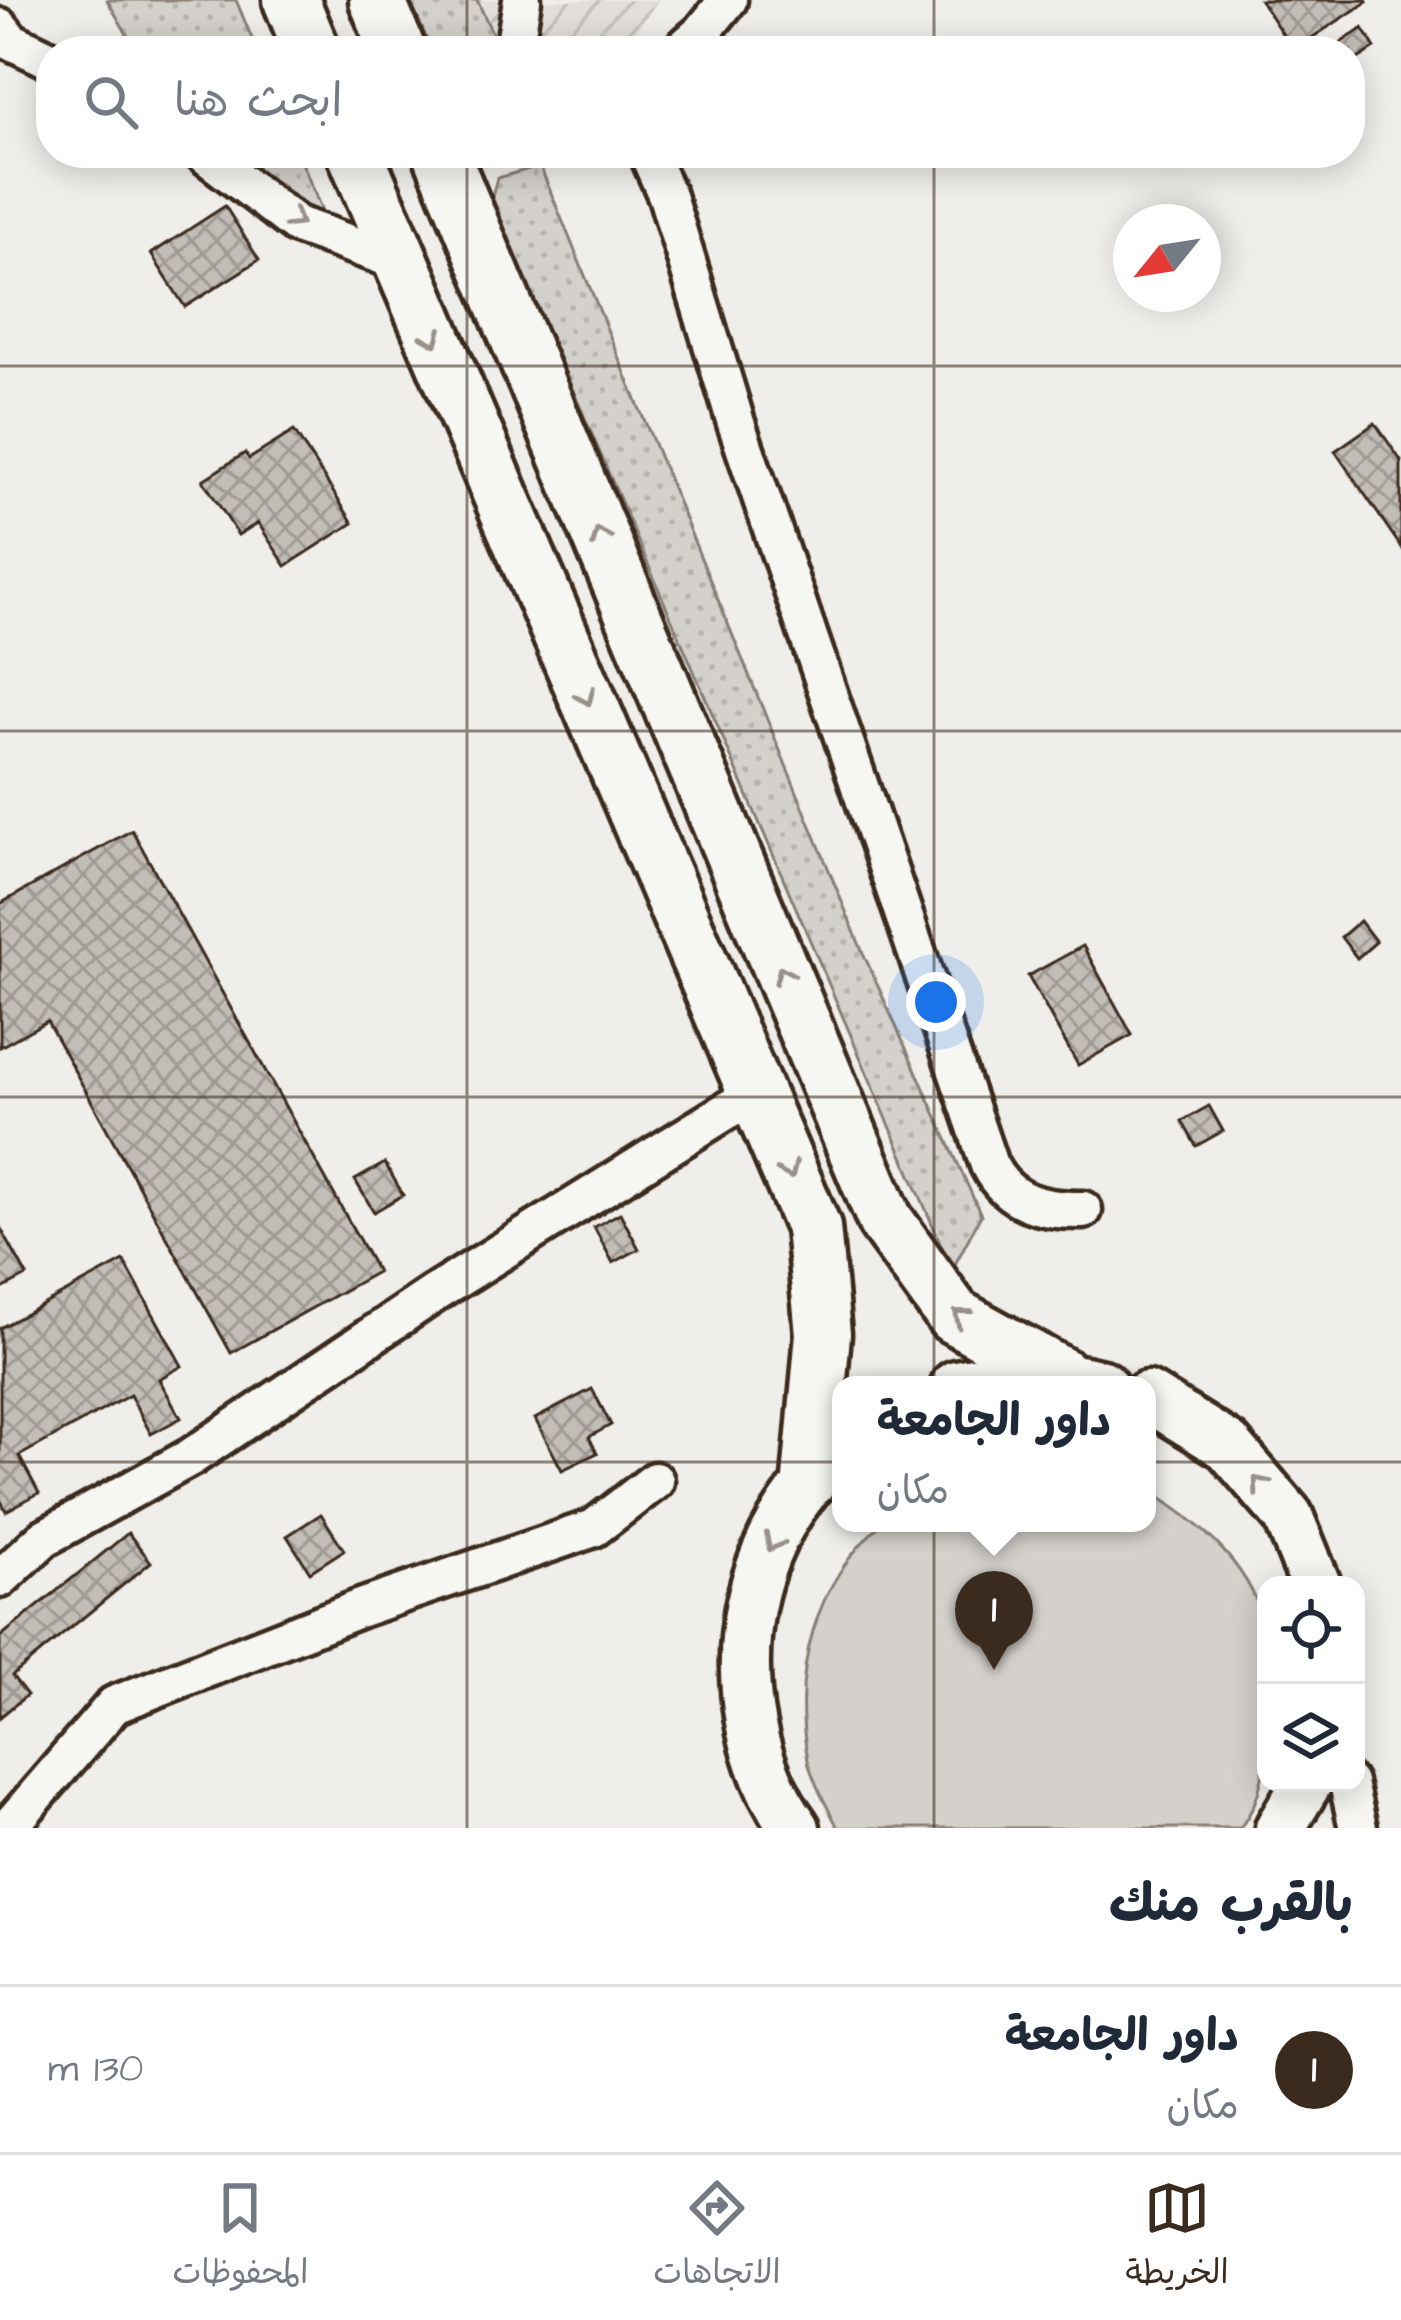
<!DOCTYPE html>
<html lang="ar">
<head>
<meta charset="utf-8">
<style>
	body { margin:0; font-family:"Architects Daughter","Playpen Sans Arabic",sans-serif; background:#f2f2f3; color:#1f2937; direction:rtl }
	.controls { position:absolute; right:36px; bottom:36px; display:grid; overflow:hidden; border-radius:24px; box-shadow:0 6px 30px #0003 }
	.controls button { width:108px; height:108px; display:grid; place-items:center; padding:0; border:0; border-bottom:3px solid #e0e1e3; background:#fff; color:#1f2937; font:60px sans-serif }
	.compass { position:absolute; left:1113px; top:204px; width:108px; height:108px; border-radius:50%; background:#fff; box-shadow:0 6px 30px #0003; rotate:240deg }
	.you { position:absolute; left:936px; top:1002px; width:42px; height:42px; margin:-30px; border:9px solid #fff; border-radius:50%; background:#1a73e8; box-shadow:0 0 0 18px #1a73e833 }
	.badge { display:grid; place-items:center; width:78px; height:78px; border-radius:50%; background:#3b2a1e; color:#fff; font-size:39px; font-weight:700 }
	.pin { position:absolute; translate:-50% -99px; filter:drop-shadow(0 3px 6px #0008) }
	.pin::after { content:''; position:absolute; top:63px; width:42px; height:36px; background:inherit; clip-path:polygon(0 0,100% 0,50% 100%) }
	.popup { position:absolute; left:832px; top:1376px; width:324px; height:156px; box-sizing:border-box; display:grid; place-content:center; border-radius:24px; background:#fff; filter:drop-shadow(0 3px 9px #0005); font-size:39px; white-space:nowrap; color:#747a83 }
	.popup b { font-size:45px; color:#1f2937 }
	.popup::after { content:''; position:absolute; left:50%; top:100%; margin-left:-24px; border:24px solid transparent; border-top-color:#fff }
	.list { margin:0; padding:0; list-style:none }
	h2 { display:flex; justify-content:space-between; align-items:center; height:156px; margin:0; padding:0 48px; font-size:51px }
	h2 small { font-size:39px; font-weight:400; color:#747a83 }
	.list li { display:grid; grid-template-columns:78px 1fr auto; gap:36px; align-items:center; box-sizing:border-box; height:168px; padding:0 48px; border-top:3px solid #e0e1e3 }
	.list b { display:block; font-size:45px; white-space:nowrap }
	.list p { margin:0; font-size:39px; white-space:nowrap; color:#747a83 }
	.list em { font-size:39px; font-style:normal; color:#747a83 }
	.icon { flex:none; width:66px; height:66px; fill:none; stroke:currentColor; stroke-width:2; stroke-linecap:round; stroke-linejoin:round }
	.map { position:relative; flex:none; width:1401px; height:1828px; overflow:hidden; direction:ltr }
	.search { position:absolute; background:#fff; box-shadow:0 6px 30px #0003; left:36px; right:36px; top:36px; height:132px; display:flex; align-items:center; gap:30px; box-sizing:border-box; padding:0 42px; border-radius:48px; color:#747a83; font-size:45px }
	.sheet { height:324px; background:#fff }
	nav { display:flex; justify-content:space-around; align-items:center; box-sizing:border-box; height:168px; border-top:3px solid #e0e1e3; background:#fff; font-size:33px; color:#747a83 }
	nav a { display:grid; justify-items:center; gap:6px }
	nav .on { color:#3b2a1e }
	.map>svg:first-child { display:block }
	.industrial { fill:url(#industrial-furrows) }
	.grass { fill:url(#grass-dots); stroke:#887e75; stroke-width:3 }
	.green { fill:#d4d1cc; stroke:#887e75; stroke-width:3 }
	.building { fill:url(#building-cross-hatch); stroke:#3b2a1e; stroke-width:3 }
	.lines { fill:none; stroke-linecap:round; stroke-linejoin:round }
	.minor-casing { stroke:#3b2a1e; stroke-width:45 }
	.major-casing { stroke:#3b2a1e; stroke-width:57 }
	.highway-casing { stroke:#3b2a1e; stroke-width:63 }
	.minor { stroke:#f6f6f2; stroke-width:36 }
	.major { stroke:#f6f6f2; stroke-width:48 }
	.highway { stroke:#f6f6f2; stroke-width:54 }
	.oneway { stroke:#989088 }
	.grid { fill:none; stroke:#3b2a1e; stroke-width:3; stroke-opacity:0.55 }
</style>
</head>
<body>
<div class="map">
<svg width="1401" height="1828" viewBox="0 0 1401 1828">
	<defs>
		<pattern id="industrial-furrows" width="10" height="10" patternUnits="userSpaceOnUse" patternTransform="scale(3)"><rect width="10" height="10" fill="#e2dfdb"/><path d="M-1 1l2-2M0 10L10 0M9 11l2-2" fill="none" stroke="#c3c0bc"/></pattern>
		<pattern id="grass-dots" width="8" height="8" patternUnits="userSpaceOnUse" patternTransform="scale(3)"><rect width="8" height="8" fill="#d4d1cc"/><path d="M2 2h.1M6 6h.1" fill="none" stroke="#b7b4af" stroke-width="1.8" stroke-linecap="round"/></pattern>
		<pattern id="building-cross-hatch" width="8" height="8" patternUnits="userSpaceOnUse" patternTransform="scale(3)"><rect width="8" height="8" fill="#c2bdb7"/><path d="M0 0l8 8M0 8l8-8" fill="none" stroke="#9f9a94"/></pattern>
	</defs>
	<rect width="100%" height="100%" fill="#efeeea"/>
	<filter id="ink" filterUnits="userSpaceOnUse"><feTurbulence type="fractalNoise" baseFrequency=".00833" numOctaves="2"/><feDisplacementMap in="SourceGraphic" scale="24" xChannelSelector="R" yChannelSelector="G"/><feConvolveMatrix kernelMatrix="1 2 1 2 8 2 1 2 1" color-interpolation-filters="sRGB"/></filter>
	<g filter="url(#ink)">
		<path class="industrial" d="M477,0H658L623,51H564L495,39Z"/>
		<path class="grass" d="M107,0H236L257,51H137Z
			M410,0H477L495,39L491,51H432Z
			M229,153H298L322,211H293Z
			M540,166L863,953L981,1215L952,1270L491,200L497,178Z"/>
		<path class="green" d="M1147,1489C1200,1523 1258,1570 1266,1637C1269,1664 1266,1694 1266,1722C1266,1759 1264,1798 1240,1828H838C828,1807 813,1783 808,1760C791,1671 814,1583 882,1523H1147Z"/>
		<path class="building" d="M1260,0H1366L1367,2L1293,50Z
			M1363,28L1375,48L1350,64V51H1328Z
			M225,206L259,260L185,307L151,254Z
			M1375,423L1401,461V547L1335,451Z
			M294,431L353,523L286,566L258,523L238,535L203,480L245,453L249,459Z
			M132,830L377,1272L231,1353L47,1021L0,1047V904Z
			M1360,921L1376,942L1357,958L1341,937Z
			M1083,946L1132,1035L1078,1065L1028,976Z
			M1209,1106L1223,1131L1196,1146L1182,1121Z
			M385,1163L403,1195L374,1212L355,1180Z
			M620,1213L639,1249L613,1263L594,1227Z
			M0,1227L27,1276L0,1290Z
			M124,1261L182,1366L159,1379L181,1418L151,1434L130,1395L19,1456L39,1493L6,1511L0,1499V1328Z
			M592,1389L611,1425L589,1437L597,1453L562,1470L535,1419Z
			M321,1514L344,1550L310,1572L287,1536Z
			M128,1533L151,1562L12,1676L27,1695L0,1717V1637Z"/>
		<g class="lines">
			<g class="minor-casing">
				<path id="minor" d="M0,27L11,41L51,60
					M514,51L522,0
					M680,51L702,32L728,0
					M203,153L297,225L400,262
					M648,153L667,196L736,423L989,1165C1008,1203 1043,1211 1083,1210
					M0,1579L44,1538L191,1457L435,1293L755,1093
					M1348,1783L1358,1828
					M8,1828L114,1705L361,1608L594,1528L655,1481"/>
			</g>
			<g class="major-casing">
				<path id="major" d="M956,1385C1007,1375 1051,1372 1102,1385
					M1147,1396L1228,1446L1288,1516L1316,1585
					M795,1828C739,1752 731,1640 766,1554C782,1514 811,1478 841,1449
					M1280,1828L1307,1783"/>
			</g>
			<g class="highway-casing">
				<path id="highway" d="M291,0L312,51
					M377,0L398,51
					M355,153L813,1227L823,1334L810,1479
					M441,153L885,1220L954,1316L1061,1375"/>
			</g>
			<use href="#minor" class="minor"/>
			<use href="#major" class="major"/>
			<use href="#highway" class="highway"/>
		</g>
		<defs><path id="oneway-chevron" d="M-2-3.5L2.5 0L-2 3.5" fill="none" stroke-width="1.6" stroke-linecap="round" stroke-linejoin="round" transform="scale(3)"/></defs>
		<g class="oneway">
			<use href="#oneway-chevron" transform="translate(295 220) rotate(31)"/>
			<use href="#oneway-chevron" transform="translate(433 338) rotate(67)"/>
			<use href="#oneway-chevron" transform="translate(600 536) rotate(-113)"/>
			<use href="#oneway-chevron" transform="translate(586 697) rotate(67)"/>
			<use href="#oneway-chevron" transform="translate(783 974) rotate(-113)"/>
			<use href="#oneway-chevron" transform="translate(789 1171) rotate(67)"/>
			<use href="#oneway-chevron" transform="translate(961 1316) rotate(-141)"/>
			<use href="#oneway-chevron" transform="translate(1260 1484) rotate(-130)"/>
			<use href="#oneway-chevron" transform="translate(773 1543) rotate(117)"/>
		</g>
	</g>
	<path class="grid" d="M467,0V51M934,0V51M467,153V1828M934,153V1828M0,366H1401M0,731H1401M0,1097H1401M0,1462H1401"/>
</svg>
<div class="controls">
<button><svg class="icon" aria-label="locate" viewBox="0 0 24 24"><circle cx="12" cy="12" r="6"/><path d="M12 2v4M12 18v4M2 12h4M18 12h4"/></svg></button>
<button><svg class="icon" aria-label="layers" viewBox="0 0 24 24"><path d="M12 4l9 5-9 5-9-5zM3 14l9 5 9-5"/></svg></button>
</div>
<svg class="compass" viewBox="-18 -18 36 36"><path d="M0-13l5 13h-10z" fill="#e53935"/><path d="M0 13l5-13h-10z" fill="#747a83"/></svg>
<div class="you"></div>
<div class="pin badge" style="left:994px;top:1670px">1</div>
<div class="popup"><b>داور الجامعة</b>مكان</div>
<div class="search"><svg class="icon" aria-label="search" viewBox="0 0 24 24"><circle cx="10" cy="10" r="6"/><path d="M15 15l6 6"/></svg>ابحث هنا</div>
</div>
<section class="sheet">
<h2>بالقرب منك<small></small></h2>
<ul class="list">
<li><span class="badge">1</span><div><b>داور الجامعة</b><p>مكان</p></div><em>130 m</em></li>
</ul>
</section>
<nav>
<a class="on"><svg class="icon" aria-label="map" viewBox="0 0 24 24"><path d="M3 6l6-2 6 2 6-2v14l-6 2-6-2-6 2zM9 4v14M15 6v14"/></svg>الخريطة</a>
<a><svg class="icon" aria-label="directions" viewBox="0 0 24 24"><path d="M12 3l9 9-9 9-9-9zM9 14v-3h6M13 9l2 2-2 2"/></svg>الاتجاهات</a>
<a><svg class="icon" aria-label="saved" viewBox="0 0 24 24"><path d="M7 4h10v16l-5-4-5 4z"/></svg>المحفوظات</a>
</nav>
</body>
</html>
